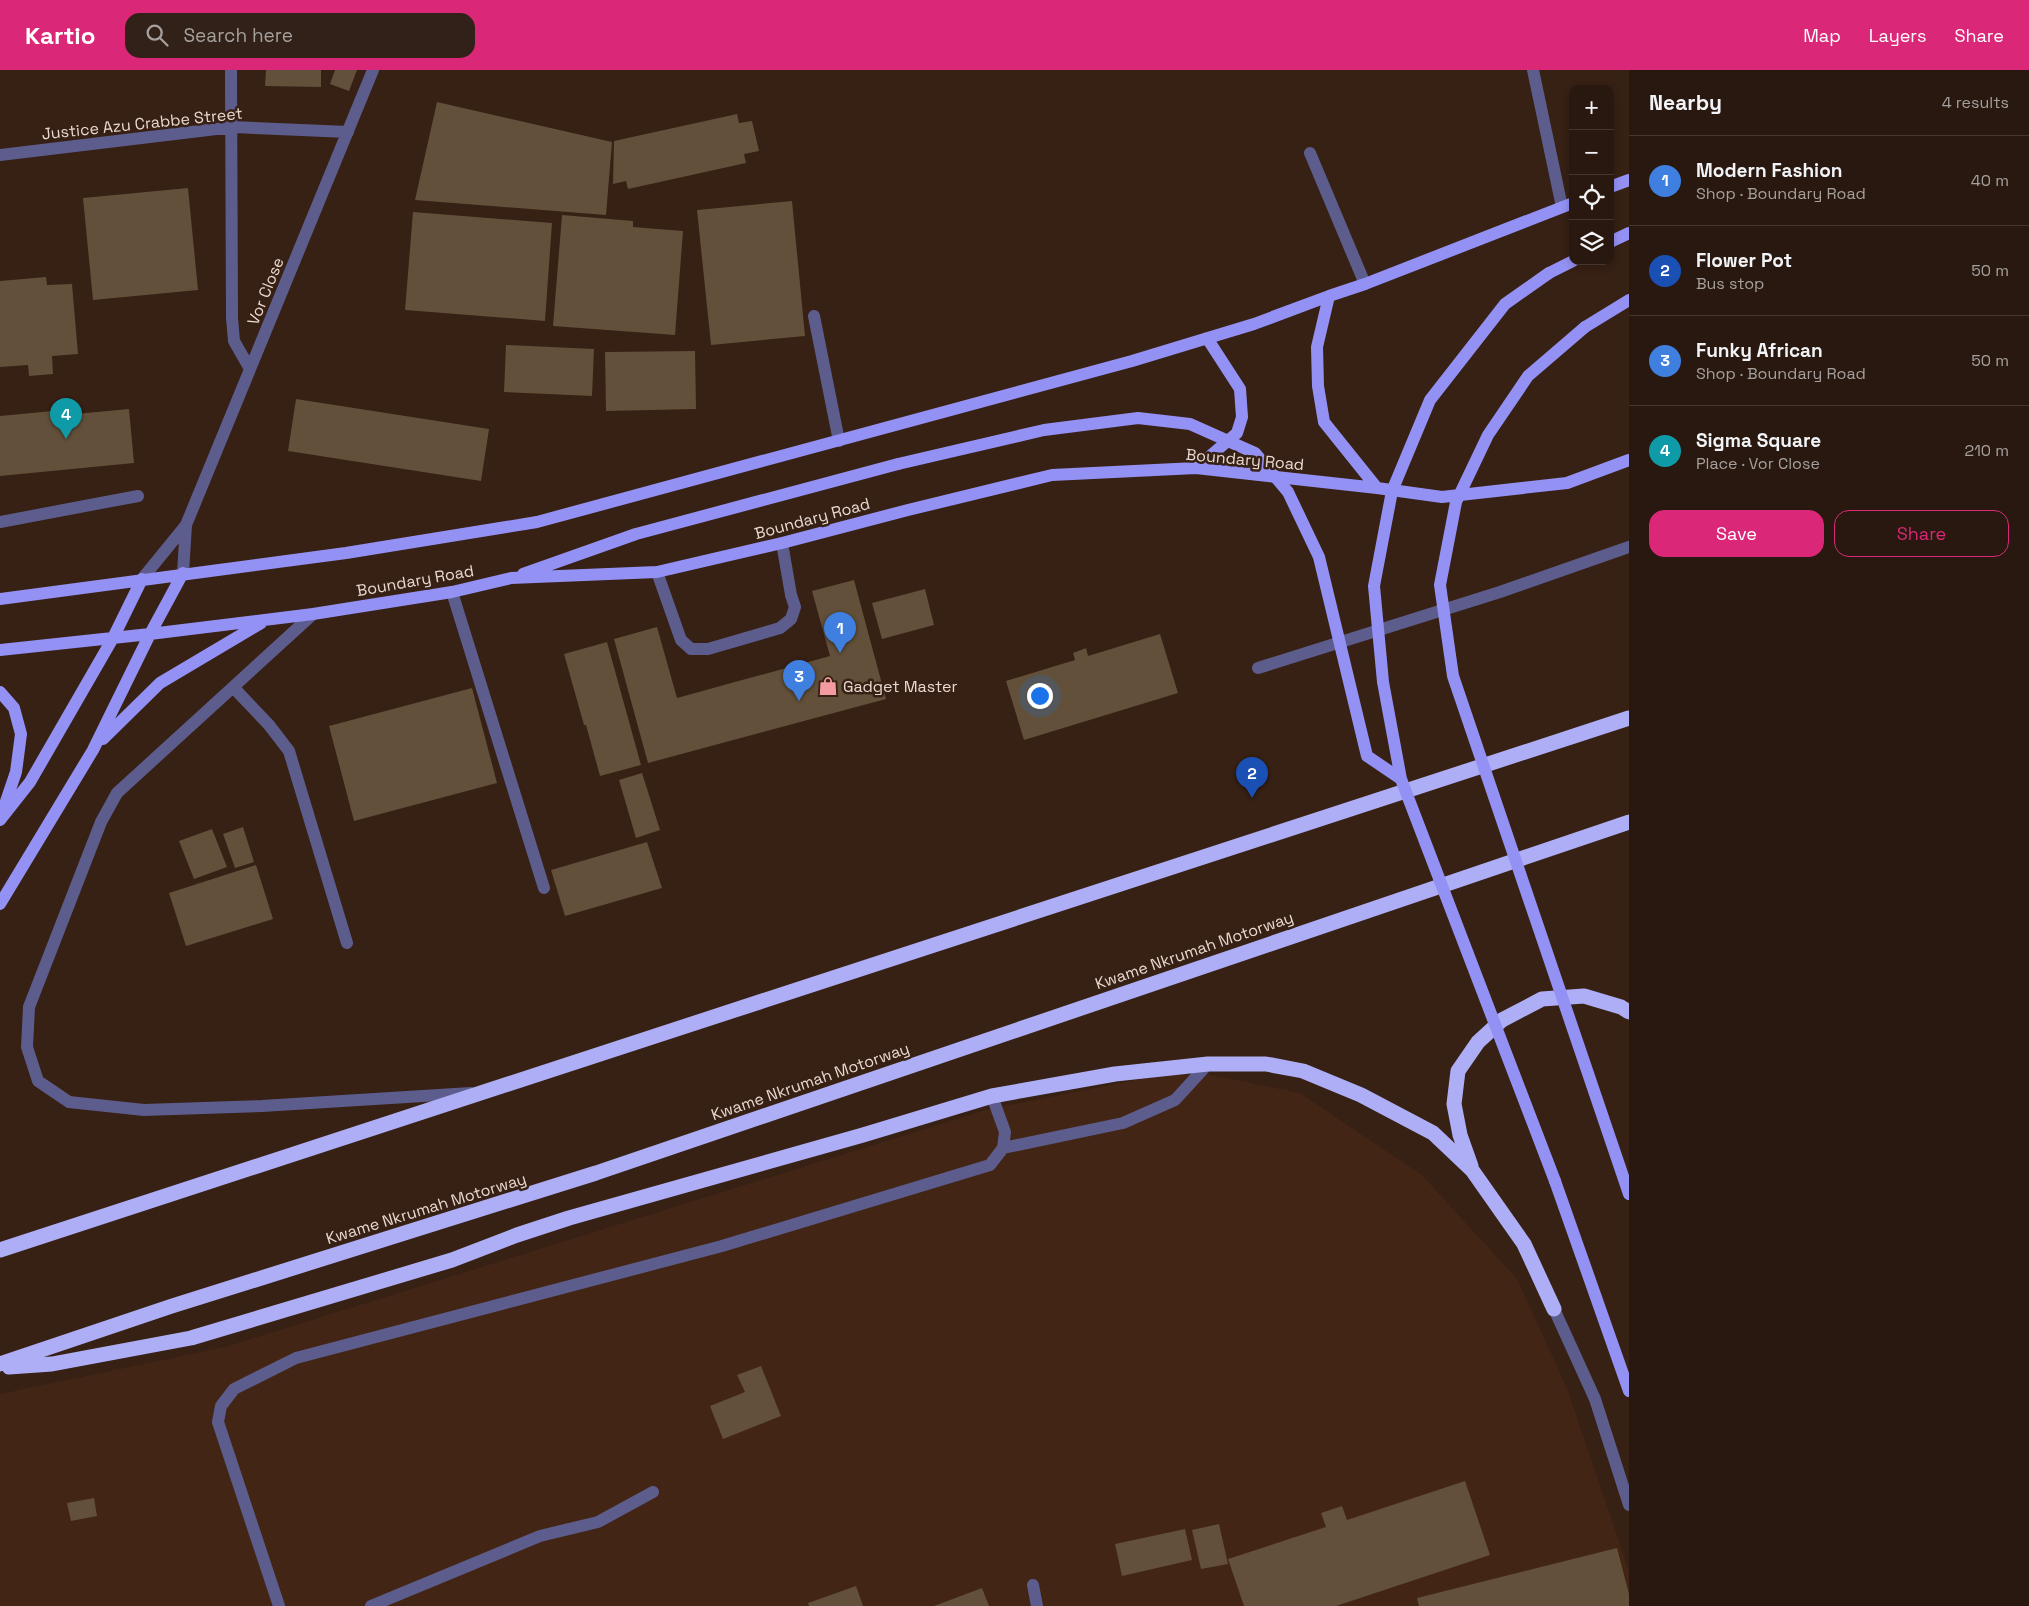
<!DOCTYPE html>
<html lang="en">
<head>
<meta charset="utf-8">
<style>
	body { margin:0; font-family:"Space Grotesk",sans-serif; background:#312118; color:#f1f3f6 }
	.controls { position:absolute; right:15px; top:15px; display:grid; overflow:hidden; border-radius:10px; box-shadow:0 2px 8px #0003 }
	.controls button { width:45px; height:45px; display:grid; place-items:center; padding:0; border:0; border-bottom:1px solid #45372f; background:#29180f; color:#f1f3f6; font:25px sans-serif }
	.you { position:absolute; left:1039px; top:625px; width:18px; height:18px; margin:-12px; border:4px solid #fff; border-radius:50%; background:#1a73e8; box-shadow:0 0 0 8px #1a73e833 }
	.badge { display:grid; place-items:center; width:32px; height:32px; border-radius:50%; background:#db2777; color:#fff; font-size:16px; font-weight:700 }
	.pin { position:absolute; translate:-50% -41px; filter:drop-shadow(0 1px 2px #0008) }
	.pin::after { content:''; position:absolute; top:26px; width:18px; height:15px; background:inherit; clip-path:polygon(0 0,100% 0,50% 100%) }
	.list { margin:0; padding:0; list-style:none }
	h2 { display:flex; justify-content:space-between; align-items:center; height:65px; margin:0; padding:0 20px; font-size:21px }
	h2 small { font-size:16px; font-weight:400; color:#a5a09e }
	.list li { display:grid; grid-template-columns:32px 1fr auto; gap:15px; align-items:center; box-sizing:border-box; height:90px; padding:0 20px; border-top:1px solid #45372f }
	.list b { display:block; font-size:19px; white-space:nowrap }
	.list p { margin:0; font-size:16px; white-space:nowrap; color:#a5a09e }
	.list em { font-size:16px; font-style:normal; color:#a5a09e }
	.actions { display:flex; gap:10px; padding:15px 20px }
	.actions a { flex:1; padding:11px 0; border:1px solid #db2777; border-radius:15px; text-align:center; font-size:18px; color:#db2777 }
	.actions .main { background:#db2777; color:#fff }
	.icon { flex:none; width:28px; height:28px; fill:none; stroke:currentColor; stroke-width:2; stroke-linecap:round; stroke-linejoin:round }
	.map { position:relative; flex:none; width:1629px; height:1536px; overflow:hidden }
	header { display:flex; align-items:center; gap:30px; box-sizing:border-box; height:70px; padding:0 25px; background:#db2777; color:#fff }
	header strong { font-size:24px }
	nav { display:flex; gap:28px; margin-inline-start:auto; font-size:18px }
	.search { width:350px; height:45px; background:#312118; display:flex; align-items:center; gap:12px; box-sizing:border-box; padding:0 18px; border-radius:15px; color:#a5a09e; font-size:19px }
	main { display:flex }
	aside { flex:1; background:#29180f }
	.map>svg:first-child { display:block }
	.built { fill:#422515 }
	.building { fill:#62503a }
	.lines { fill:none; stroke-linecap:round; stroke-linejoin:round }
	.minor { stroke:#5d5d8d; stroke-width:12 }
	.major { stroke:#9491f5; stroke-width:12 }
	.highway { stroke:#aeaef6; stroke-width:15 }
	.major-bridge { stroke:#9491f5; stroke-width:12 }
	.labels { text-anchor:middle; stroke-width:5; stroke-linejoin:round; paint-order:stroke }
	.street-label { font-size:16px; fill:#e9d9d1; stroke:#372014 }
	.poi-label { font-size:16px; fill:#e9d9d1; stroke:#372014; text-anchor:start }
</style>
</head>
<body>
<header>
<strong>Kartio</strong>
<div class="search"><svg class="icon" aria-label="search" viewBox="0 0 24 24"><circle cx="10" cy="10" r="6"/><path d="M15 15l6 6"/></svg>Search here</div>
<nav><a>Map</a><a>Layers</a><a>Share</a></nav>
</header>
<main>
<div class="map">
<svg width="1629" height="1536" viewBox="0 0 1629 1536">
	<rect width="100%" height="100%" fill="#372014"/>
	<path class="built" d="M1186,1000L1300,1023L1422,1105L1517,1209L1567,1318L1629,1501V1536H0V1324L225,1277L989,1039Z"/>
	<path class="building" d="M266,0H321V17L265,16Z
		M335,0H357L349,21L330,14Z
		M437,32L612,72L606,145L415,130Z
		M737,44L739,53L752,51L759,81L744,84L746,93L628,119L626,111L613,114L614,71Z
		M188,118L198,220L93,230L83,128Z
		M792,131L805,266L711,275L697,140Z
		M413,142L552,153L545,251L405,240Z
		M562,145L633,151V157L683,161L675,265L553,256Z
		M46,207L47,215L72,214L78,284L52,286L53,304L29,306L28,295L0,297V211Z
		M506,275L594,279L592,326L504,322Z
		M695,281L696,339L606,341L605,282Z
		M296,329L489,359L481,411L288,381Z
		M74,339L75,344L129,339L134,393L0,406V346Z
		M854,510L886,629L648,693L614,569L657,557L677,628L830,586L812,521Z
		M925,519L934,555L882,569L872,533Z
		M1160,564L1178,623L1024,670L1006,611L1075,590L1073,583L1086,578L1088,586Z
		M607,572L641,695L600,706L586,655H584L564,584Z
		M472,618L497,713L354,751L329,656Z
		M642,703L660,760L636,768L619,710Z
		M243,757L254,792L235,798L223,764Z
		M212,759L227,797L194,809L179,771Z
		M647,772L662,818L565,846L551,800Z
		M256,795L273,849L186,876L169,823Z
		M761,1296L781,1346L723,1369L710,1336L745,1322L737,1305Z
		M1465,1411L1490,1485L1336,1536H1244L1228,1489L1326,1457L1321,1443L1342,1436L1347,1450Z
		M94,1428L97,1446L71,1451L67,1433Z
		M1219,1454L1228,1494L1201,1499L1192,1460Z
		M1185,1459L1192,1490L1122,1506L1115,1474Z
		M1617,1478L1629,1524V1536H1419L1417,1528Z
		M856,1516L863,1536H809L808,1533Z
		M982,1518L989,1536H934Z"/>
	<g class="lines">
		<path class="minor" d="M231,0L232,248L234,271L250,299
			M1533,0L1562,137
			M1310,83L1365,214
			M0,85L233,57L348,62
			M814,246L839,371
			M0,452L138,426
			M657,502L681,570L691,579H708L780,558L791,549L795,537L791,525L782,473
			M183,503L186,455
			M142,509L186,455L373,0
			M452,522L544,818
			M313,544L117,723L101,752L29,937L27,977L38,1011L69,1032L144,1040L262,1036L471,1023
			M1258,598L1500,522L1629,477
			M233,617L269,655L289,681L347,873
			M1003,1078L1123,1053L1175,1030L1208,994
			M1554,1239L1595,1329L1629,1435
			M1033,1515L1037,1536
			M279,1536L218,1352L221,1336L234,1319L296,1288L722,1176L990,1095L1003,1078L1005,1062L992,1026
			M371,1536L540,1466L598,1452L653,1422"/>
		<path class="major" d="M1610,117L1629,110
			M1610,172L1629,163
			M1549,203L1573,191
			M1329,226L1317,277L1318,316L1324,352L1377,418
			M1585,257L1629,230
			M1196,398L1237,363L1242,347L1240,319L1207,268
			M523,504L636,464L898,394
			M0,529L346,483L537,452L1132,291L1254,254L1329,226L1365,214L1573,133
			M0,580L150,564L313,544L452,522L511,508L657,502L782,473L908,440L1052,405L1196,398L1377,418L1442,427L1567,413L1629,390
			M0,622L14,638L21,664L16,702L3,740
			M103,669L160,613L261,553
			M0,750L30,712L113,568L142,509
			M0,834L93,680L150,564L183,503
			M1555,1111L1629,1321"/>
		<path class="highway" d="M1471,1096L1460,1065L1454,1034L1458,1001L1478,972L1502,950L1542,929L1584,926L1621,937L1629,942
			M0,1180L1629,648
			M0,1294L172,1236L596,1103L1629,752
			M9,1297L52,1294L191,1268L452,1190L517,1165L569,1148L863,1065L992,1026L1115,1004L1208,994H1266L1303,1001L1361,1025L1433,1063L1472,1100L1524,1174L1554,1239"/>
		<path class="major-bridge" d="M1549,203L1505,234L1430,330L1392,421L1374,516L1383,612L1401,709L1555,1111
			M1585,257L1528,306L1488,365L1456,432L1440,515L1453,606L1629,1124
			M898,394L1044,360L1138,348L1190,354L1255,383L1288,422L1319,487L1367,686L1401,709"/>
	</g>
	<defs>
		<g id="shop-bare" transform="scale(1.5)"><path d="M-5-2.5h2.3a2.7 3.5 0 0 1 5.4 0H5L5.5 6h-11ZM-1.5-2.5h3a1.5 2.3 0 0 0-3 0Z" fill="#f49b9f" stroke="#372014" stroke-width="2.5" paint-order="stroke"/></g>
	</defs>
	<g fill-rule="evenodd">
		<use href="#shop-bare" x="828" y="616"/>
	</g>
	<g class="labels">
		<g class="street-label">
			<text transform="translate(142 53) rotate(-6)" y="6">Justice Azu Crabbe Street</text>
			<text transform="translate(265 221) rotate(-68)" y="6">Vor Close</text>
			<text transform="translate(1245 389) rotate(5)" y="6">Boundary Road</text>
			<text transform="translate(812 448) rotate(-15)" y="6">Boundary Road</text>
			<text transform="translate(415 510) rotate(-10)" y="6">Boundary Road</text>
			<text transform="translate(1194 880) rotate(-19)" y="6">Kwame Nkrumah Motorway</text>
			<text transform="translate(810 1011) rotate(-19)" y="6">Kwame Nkrumah Motorway</text>
			<text transform="translate(426 1138) rotate(-17)" y="6">Kwame Nkrumah Motorway</text>
		</g>
		<g class="poi-label">
			<text x="843" y="622">Gadget Master</text>
		</g>
	</g>
</svg>
<div class="controls">
<button>+</button>
<button>−</button>
<button><svg class="icon" aria-label="locate" viewBox="0 0 24 24"><circle cx="12" cy="12" r="6"/><path d="M12 2v4M12 18v4M2 12h4M18 12h4"/></svg></button>
<button><svg class="icon" aria-label="layers" viewBox="0 0 24 24"><path d="M12 4l9 5-9 5-9-5zM3 14l9 5 9-5"/></svg></button>
</div>
<div class="you"></div>
<div class="pin badge" style="left:840px;top:583px;background:#3f7fe0">1</div>
<div class="pin badge" style="left:1252px;top:728px;background:#1a4fb4">2</div>
<div class="pin badge" style="left:799px;top:631px;background:#3f7fe0">3</div>
<div class="pin badge" style="left:66px;top:369px;background:#0f9aa8">4</div>
</div>
<aside>
<h2>Nearby<small>4 results</small></h2>
<ul class="list">
<li><span class="badge" style="background:#3f7fe0">1</span><div><b>Modern Fashion</b><p>Shop · Boundary Road</p></div><em>40 m</em></li>
<li><span class="badge" style="background:#1a4fb4">2</span><div><b>Flower Pot</b><p>Bus stop</p></div><em>50 m</em></li>
<li><span class="badge" style="background:#3f7fe0">3</span><div><b>Funky African</b><p>Shop · Boundary Road</p></div><em>50 m</em></li>
<li><span class="badge" style="background:#0f9aa8">4</span><div><b>Sigma Square</b><p>Place · Vor Close</p></div><em>210 m</em></li>
</ul>
<div class="actions"><a class="main">Save</a><a>Share</a></div>
</aside>
</main>
</body>
</html>
